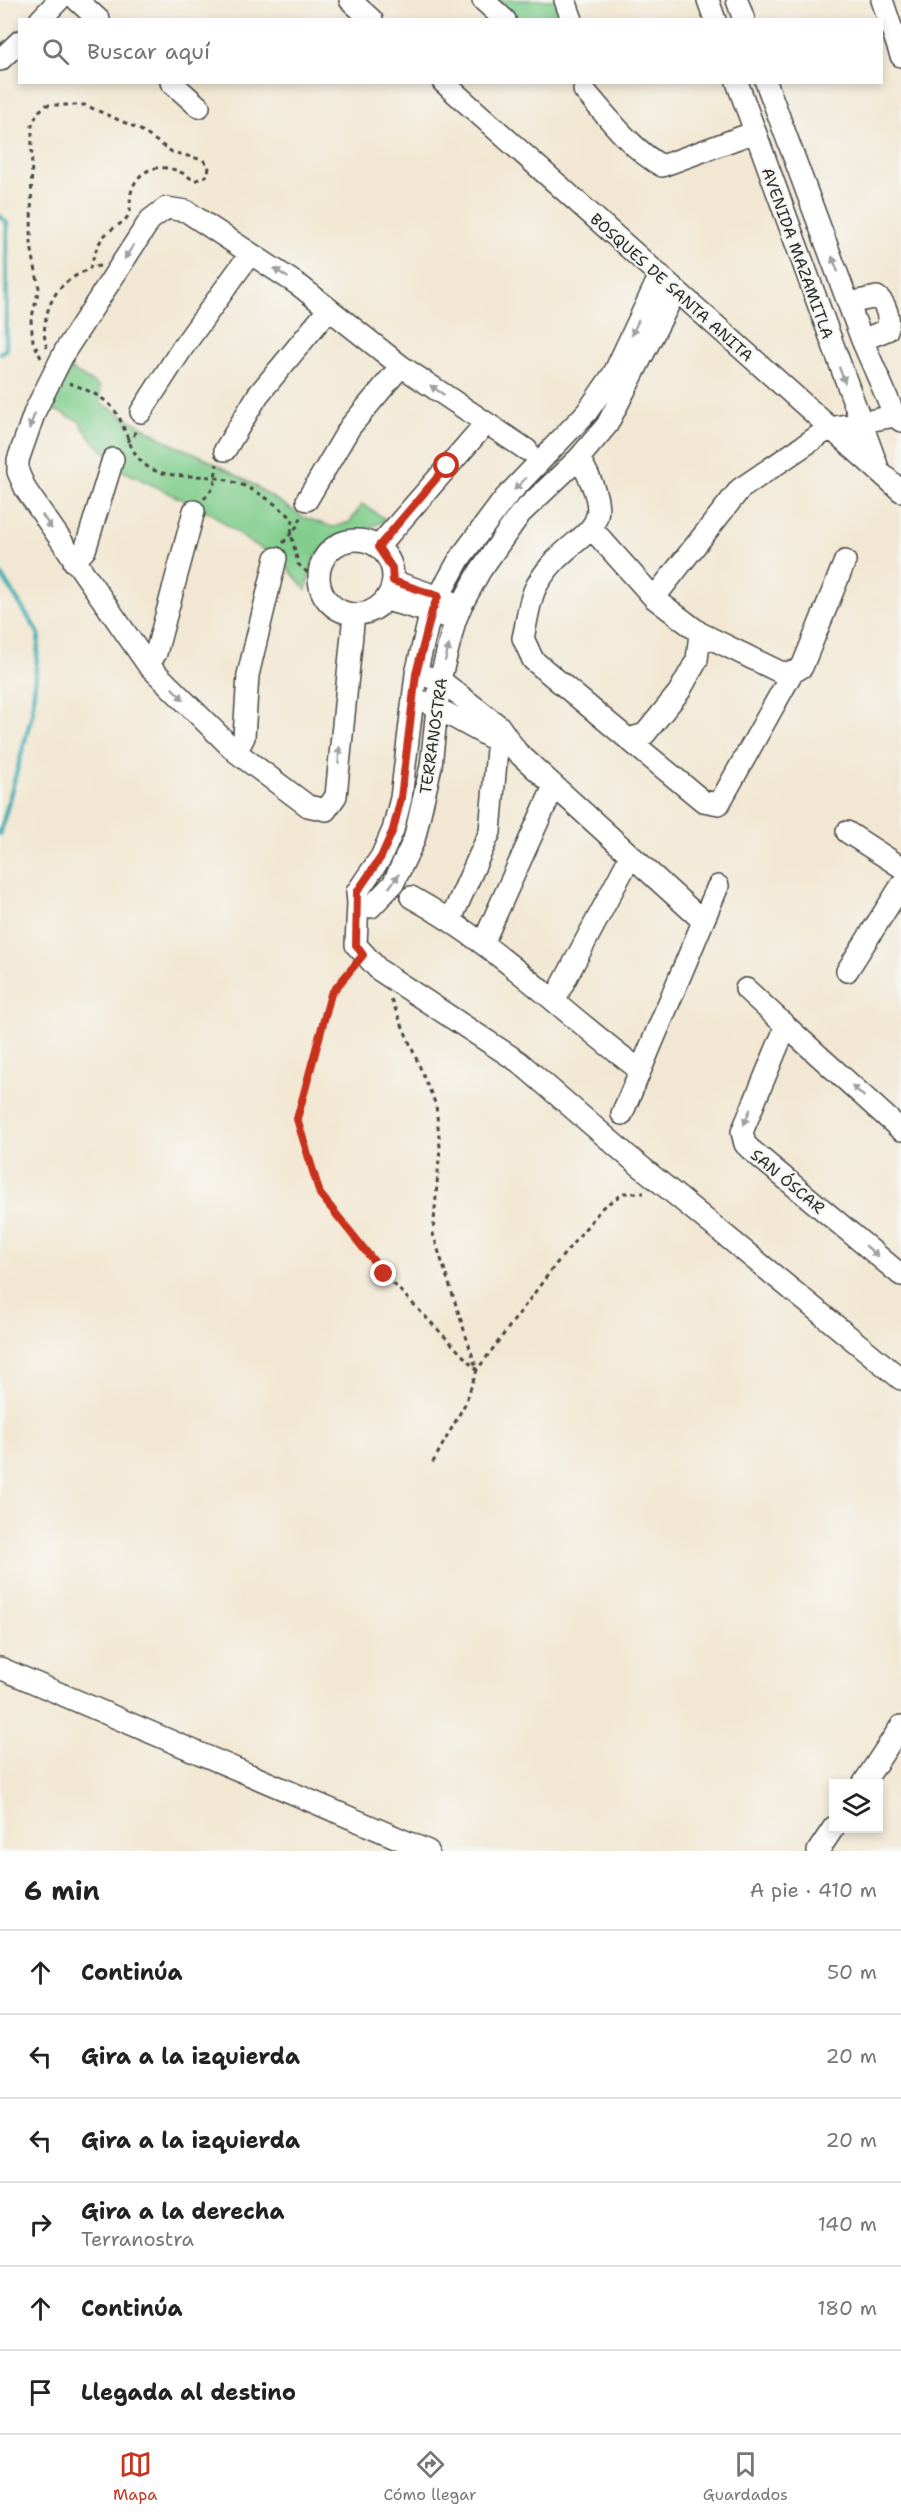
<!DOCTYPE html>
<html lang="es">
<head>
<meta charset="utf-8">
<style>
	body { margin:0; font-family:"Shantell Sans",sans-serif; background:#f6f6f6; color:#222 }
	.controls { position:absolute; right:18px; bottom:18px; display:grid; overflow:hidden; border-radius:0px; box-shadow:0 3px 9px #0003 }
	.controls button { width:54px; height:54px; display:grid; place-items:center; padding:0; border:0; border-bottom:2px solid #e0e0e0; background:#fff; color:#222; font:30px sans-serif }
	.stop { position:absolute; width:18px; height:18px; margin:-14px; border:4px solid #c8321e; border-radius:50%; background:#fff }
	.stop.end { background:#c8321e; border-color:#fff; box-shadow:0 2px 6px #0008 }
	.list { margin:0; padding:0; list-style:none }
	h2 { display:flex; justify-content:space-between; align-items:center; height:78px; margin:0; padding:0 24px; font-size:26px }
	h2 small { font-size:20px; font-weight:400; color:#767676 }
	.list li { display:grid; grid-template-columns:39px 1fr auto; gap:18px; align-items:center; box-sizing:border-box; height:84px; padding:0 24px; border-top:2px solid #e0e0e0 }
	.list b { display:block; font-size:22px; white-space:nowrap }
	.list p { margin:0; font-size:20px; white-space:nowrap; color:#767676 }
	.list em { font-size:20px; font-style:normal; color:#767676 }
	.icon { flex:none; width:33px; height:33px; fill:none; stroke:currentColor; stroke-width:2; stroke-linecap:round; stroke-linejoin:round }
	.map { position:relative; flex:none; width:901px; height:1851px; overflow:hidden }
	.search { position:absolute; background:#fff; box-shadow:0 3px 9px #0003; left:18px; right:18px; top:18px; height:66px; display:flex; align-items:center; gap:15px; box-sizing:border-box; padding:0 21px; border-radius:0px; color:#767676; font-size:22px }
	.sheet { height:582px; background:#fff }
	nav { display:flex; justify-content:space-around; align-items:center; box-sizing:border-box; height:84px; border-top:2px solid #e0e0e0; background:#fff; font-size:16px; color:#767676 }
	nav a { display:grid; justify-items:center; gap:3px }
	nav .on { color:#c8321e }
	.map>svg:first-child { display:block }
	.green { fill:#80cd8c; stroke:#567c5c; stroke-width:1.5 }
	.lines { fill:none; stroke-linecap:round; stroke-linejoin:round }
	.stream { stroke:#39abb3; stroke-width:4.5 }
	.minor-casing { stroke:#494744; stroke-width:24 }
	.path { stroke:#494744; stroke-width:3; stroke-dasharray:4.5 4.5; stroke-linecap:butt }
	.minor { stroke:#fff; stroke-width:21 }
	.oneway { fill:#a0a0a0 }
	.route { stroke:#c8321e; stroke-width:8 }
	.labels { text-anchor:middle; stroke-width:4.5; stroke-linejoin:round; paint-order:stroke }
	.street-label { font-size:16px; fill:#2b2b2b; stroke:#f6f6f2 }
</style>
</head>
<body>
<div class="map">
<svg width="901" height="1851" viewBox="0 0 901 1851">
	<rect width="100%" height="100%" fill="#f6f6f2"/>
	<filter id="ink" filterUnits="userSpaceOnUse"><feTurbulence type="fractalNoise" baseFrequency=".0167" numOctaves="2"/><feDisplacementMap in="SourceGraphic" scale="12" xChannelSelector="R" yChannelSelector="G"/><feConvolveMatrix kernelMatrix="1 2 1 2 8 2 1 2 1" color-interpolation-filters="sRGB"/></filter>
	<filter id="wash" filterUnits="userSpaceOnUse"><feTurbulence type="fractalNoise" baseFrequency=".008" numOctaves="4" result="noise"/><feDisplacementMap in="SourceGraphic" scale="24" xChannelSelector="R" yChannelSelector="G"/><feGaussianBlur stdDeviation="1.35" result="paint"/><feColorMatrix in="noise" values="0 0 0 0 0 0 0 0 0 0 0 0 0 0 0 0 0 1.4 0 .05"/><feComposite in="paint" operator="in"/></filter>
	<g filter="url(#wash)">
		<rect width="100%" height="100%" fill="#f2e7d2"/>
		<path class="green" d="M497,0H558L565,19H517Z
			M70,369L99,386L101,403L174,445L199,455L252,484L303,517L333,527L350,522L362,504L387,520L359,532L335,536L315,557L306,590L278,557L251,543L212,514L123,471L88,435L79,421L52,409Z"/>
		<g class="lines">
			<path class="stream" d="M0,216L7,223L6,350L0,353
				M0,573L39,634L32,714L0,834"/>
		</g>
	</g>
	<g filter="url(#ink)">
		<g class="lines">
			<g class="minor-casing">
				<path id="minor" d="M77,0L99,20
					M350,0L372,20
					M483,0L505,20
					M565,0L572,20
					M708,0L715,20
					M737,0L744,20
					M882,0L901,56
					M40,20L59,0
					M0,60L20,41
					M171,82L199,107
					M443,82L901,491
					M737,82L878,468
					M766,82L862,340L895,416L901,421
					M584,90C606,115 632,150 662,166L755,132
					M660,275L614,373L587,412L505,498L460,558L439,596L431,611L416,674L401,798L393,830L381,857L357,892L358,903L371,907L393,884L414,840L431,766L440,680L455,621L461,606L480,571L520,514L579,458L607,425L676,290
					M849,303L877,297C886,303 891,320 887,330L862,340
					M141,412L183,347L250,254
					M225,450L258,395L329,309
					M579,458C627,542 572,524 537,585C529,599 527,622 523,638L533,660L628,739L645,734L679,692L697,660L700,633L654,598L593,530
					M307,500L350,427L401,366
					M319 577a37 37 0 1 1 74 0a37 37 0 1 1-74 0Z
					M378,547L486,423
					M74,562L85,550L113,459
					M393,581L450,601
					M654,598L740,489L830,428L895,416
					M386,600L443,616
					M354,614L336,796L326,810L308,806L236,752L148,665L26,490L18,472V460L35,411L65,351L150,220L166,208L186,211L300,286L401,366L527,450
					M700,633L780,672L792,673L802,667L845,561
					M148,665L156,653L194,511
					M429,677L440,680L499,726L517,752L703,921
					M426,702L506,746
					M628,739L703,801L719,804L792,673
					M236,752L244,737L248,675L276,558
					M847,832L901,867
					M411,897C496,944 563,1013 640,1070
					M358,903L356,945L379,970L519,1062L628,1156L901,1379
					M451,919L490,832L499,726
					M483,943L554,786
					M847,971L901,886
					M746,989L786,1026
					M555,999L631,855
					M622,1114L718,886
					M901,1130L786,1026L742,1132L745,1144L750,1149L901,1275
					M0,1668L428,1851
					M863,1784L901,1726
					M818,1851L834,1827"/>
			</g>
			<path class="path" d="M47,348C40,329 48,300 62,286C70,278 81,273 90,268
				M41,358L33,341L31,321L39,288L31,245L32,125L38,112L46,105H85L139,129L172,152L203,160L209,166L208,175L194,181C173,162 139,161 131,193C129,201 132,209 128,216C123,224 112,228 106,234C97,243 94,256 90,268L100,266
				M69,383C85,389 101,395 113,408C127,425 127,453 148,467C165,478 192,475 212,477C243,481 270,498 293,519L291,533L298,564L319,583
				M127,442L134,435L136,428
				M204,499L214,486L217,464
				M283,543L298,525L301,517
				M354,966L331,994L297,1119L320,1194L384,1274L477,1370L556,1264L603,1207L624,1193H644
				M391,999L436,1105L440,1147L433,1234L477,1370L465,1404L432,1464"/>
			<use href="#minor" class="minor"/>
		</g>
		<defs><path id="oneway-solid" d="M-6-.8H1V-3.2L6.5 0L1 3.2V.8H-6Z" transform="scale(1.5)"/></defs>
		<g class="oneway">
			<use href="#oneway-solid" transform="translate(129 252) rotate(123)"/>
			<use href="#oneway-solid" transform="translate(835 264) rotate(-111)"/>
			<use href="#oneway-solid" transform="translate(281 273) rotate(-147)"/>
			<use href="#oneway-solid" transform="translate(635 328) rotate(115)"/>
			<use href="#oneway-solid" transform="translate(842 375) rotate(70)"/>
			<use href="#oneway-solid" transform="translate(437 390) rotate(-146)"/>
			<use href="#oneway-solid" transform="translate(32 421) rotate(110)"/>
			<use href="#oneway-solid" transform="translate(520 484) rotate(135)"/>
			<use href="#oneway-solid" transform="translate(47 522) rotate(56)"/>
			<use href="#oneway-solid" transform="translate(447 653) rotate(-76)"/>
			<use href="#oneway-solid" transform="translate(178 694) rotate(45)"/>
			<use href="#oneway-solid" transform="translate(339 755) rotate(-86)"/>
			<use href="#oneway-solid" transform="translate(394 881) rotate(-54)"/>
			<use href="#oneway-solid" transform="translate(858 1091) rotate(-137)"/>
			<use href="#oneway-solid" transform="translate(747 1117) rotate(113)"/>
			<use href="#oneway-solid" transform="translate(872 1251) rotate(40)"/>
		</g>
	</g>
	<g class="lines" filter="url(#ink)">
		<path class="route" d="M384,1274L320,1194L297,1119L331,994L363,955L356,945L357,892L381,857L393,830L401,798L416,674L432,611L438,596L393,581L392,568L378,547L447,466"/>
	</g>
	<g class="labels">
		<g class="street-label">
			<text transform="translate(798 253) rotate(70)" y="6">AVENIDA MAZAMITLA</text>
			<text transform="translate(672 287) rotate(42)" y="6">BOSQUES DE SANTA ANITA</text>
			<text transform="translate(433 736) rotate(-82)" y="6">TERRANOSTRA</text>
			<text transform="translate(788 1181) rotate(40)" y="6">SAN ÓSCAR</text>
		</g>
	</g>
</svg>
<div class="controls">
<button><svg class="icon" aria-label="layers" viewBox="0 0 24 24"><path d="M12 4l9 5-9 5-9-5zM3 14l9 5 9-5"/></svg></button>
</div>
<div class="stop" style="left:447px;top:466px"></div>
<div class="stop end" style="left:384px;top:1274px"></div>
<div class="search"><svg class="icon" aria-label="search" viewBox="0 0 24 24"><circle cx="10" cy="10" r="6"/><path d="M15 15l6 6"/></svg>Buscar aquí</div>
</div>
<section class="sheet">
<h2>6 min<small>A pie · 410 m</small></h2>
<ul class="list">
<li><svg class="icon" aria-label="ahead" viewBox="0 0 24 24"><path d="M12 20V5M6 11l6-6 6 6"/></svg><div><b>Continúa</b></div><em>50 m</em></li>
<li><svg class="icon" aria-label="left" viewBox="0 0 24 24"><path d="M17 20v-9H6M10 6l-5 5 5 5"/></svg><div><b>Gira a la izquierda</b></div><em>20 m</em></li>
<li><svg class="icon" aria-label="left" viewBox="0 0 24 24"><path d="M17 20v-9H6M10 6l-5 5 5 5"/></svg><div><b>Gira a la izquierda</b></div><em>20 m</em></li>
<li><svg class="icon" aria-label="right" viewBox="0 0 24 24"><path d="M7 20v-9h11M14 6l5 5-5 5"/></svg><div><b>Gira a la derecha</b><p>Terranostra</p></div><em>140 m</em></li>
<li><svg class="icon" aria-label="ahead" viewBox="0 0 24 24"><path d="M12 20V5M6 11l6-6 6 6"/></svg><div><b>Continúa</b></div><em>180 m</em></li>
<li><svg class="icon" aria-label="arrive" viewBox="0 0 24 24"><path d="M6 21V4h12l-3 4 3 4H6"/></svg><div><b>Llegada al destino</b></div></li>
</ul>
</section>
<nav>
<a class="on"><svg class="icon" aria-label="map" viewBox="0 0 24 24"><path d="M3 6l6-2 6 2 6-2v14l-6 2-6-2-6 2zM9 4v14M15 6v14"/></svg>Mapa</a>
<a><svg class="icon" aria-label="directions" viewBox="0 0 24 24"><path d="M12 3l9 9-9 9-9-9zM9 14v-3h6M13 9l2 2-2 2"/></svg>Cómo llegar</a>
<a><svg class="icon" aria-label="saved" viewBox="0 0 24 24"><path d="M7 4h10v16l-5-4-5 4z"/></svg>Guardados</a>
</nav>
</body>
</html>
